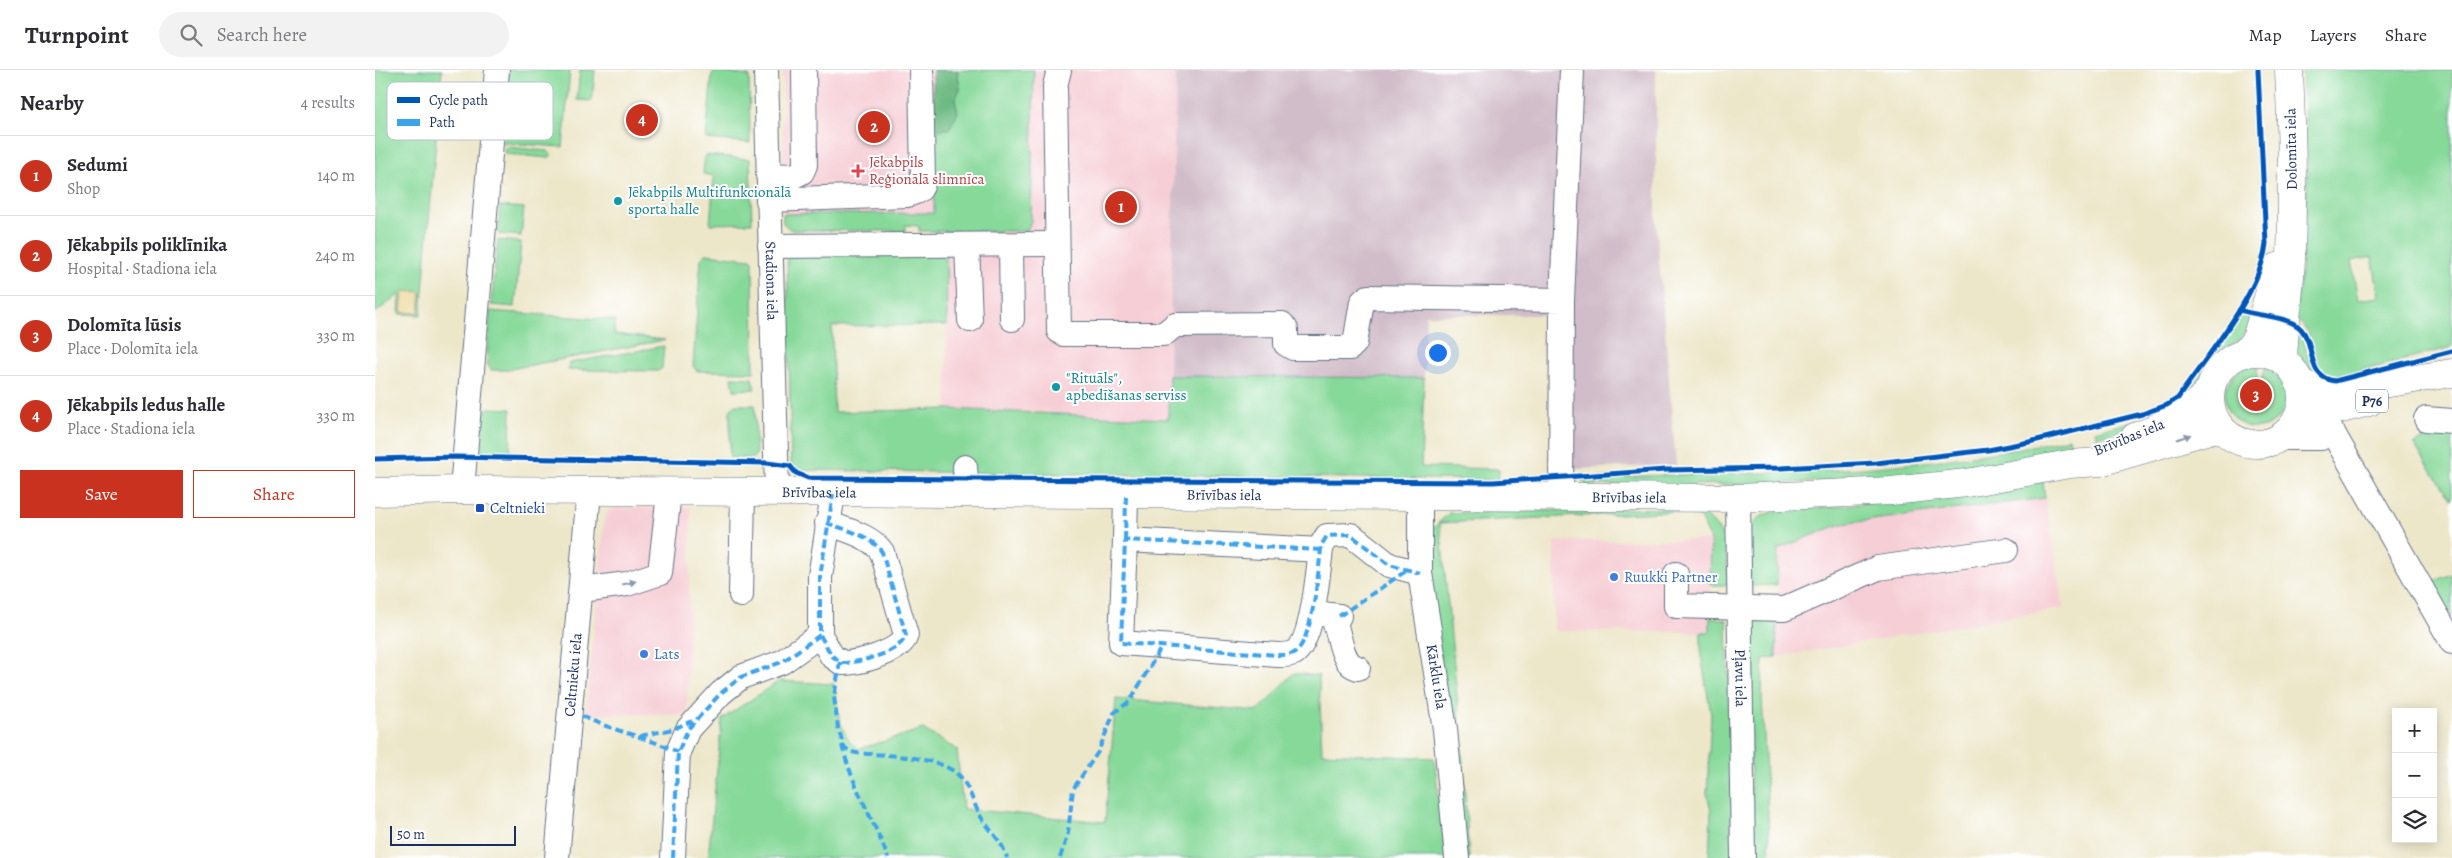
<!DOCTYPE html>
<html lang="en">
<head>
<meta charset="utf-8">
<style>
	body { margin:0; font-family:Alegreya,serif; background:#f2f2f3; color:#2b2b33 }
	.controls { position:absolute; right:15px; bottom:15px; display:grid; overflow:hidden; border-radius:0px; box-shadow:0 2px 12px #0003 }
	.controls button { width:45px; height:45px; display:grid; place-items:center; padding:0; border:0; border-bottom:1px solid #e1e1e2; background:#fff; color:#2b2b33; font:25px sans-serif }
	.scale { position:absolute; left:15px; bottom:12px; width:126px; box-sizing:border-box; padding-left:5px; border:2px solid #1b2f5e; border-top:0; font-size:14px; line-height:18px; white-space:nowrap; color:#1b2f5e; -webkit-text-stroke:4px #fff; paint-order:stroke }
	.you { position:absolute; left:1062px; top:282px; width:18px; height:18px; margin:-12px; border:4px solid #fff; border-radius:50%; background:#1a73e8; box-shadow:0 0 0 8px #1a73e833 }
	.badge { display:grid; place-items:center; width:32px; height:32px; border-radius:50%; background:#c8321e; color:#fff; font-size:16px; font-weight:700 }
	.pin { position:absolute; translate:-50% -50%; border:2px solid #fff; box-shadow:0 1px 5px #0006 }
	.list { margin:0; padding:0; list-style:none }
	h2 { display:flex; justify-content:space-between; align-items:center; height:65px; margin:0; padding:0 20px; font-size:21px }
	h2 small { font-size:16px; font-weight:400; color:#7c7c81 }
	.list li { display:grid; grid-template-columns:32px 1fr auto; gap:15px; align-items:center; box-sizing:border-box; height:80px; padding:0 20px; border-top:1px solid #e1e1e2 }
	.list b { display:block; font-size:19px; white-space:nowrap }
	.list p { margin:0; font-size:16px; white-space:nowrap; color:#7c7c81 }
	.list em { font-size:16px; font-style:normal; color:#7c7c81 }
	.actions { display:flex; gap:10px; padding:15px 20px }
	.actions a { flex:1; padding:11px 0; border:1px solid #c8321e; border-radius:0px; text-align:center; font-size:18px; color:#c8321e }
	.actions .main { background:#c8321e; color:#fff }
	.icon { flex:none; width:28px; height:28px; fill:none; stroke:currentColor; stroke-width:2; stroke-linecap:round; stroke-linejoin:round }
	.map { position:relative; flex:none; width:2077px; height:788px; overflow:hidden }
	header { display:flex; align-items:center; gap:30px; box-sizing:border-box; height:70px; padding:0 25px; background:#fff; border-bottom:1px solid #e1e1e2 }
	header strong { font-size:24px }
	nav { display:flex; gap:28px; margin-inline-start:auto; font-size:18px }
	.search { width:350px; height:45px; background:#f2f2f3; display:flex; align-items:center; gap:12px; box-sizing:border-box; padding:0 18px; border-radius:28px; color:#7c7c81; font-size:19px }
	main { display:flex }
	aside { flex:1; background:#fff }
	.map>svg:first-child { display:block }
	.built { fill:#f6cfd6 }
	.industrial { fill:#d1bdc9 }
	.green { fill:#87d99a; stroke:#51847c; fill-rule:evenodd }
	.forest { fill:#6db982; stroke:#447470 }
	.sand { fill:#eeda9e; stroke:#84847e }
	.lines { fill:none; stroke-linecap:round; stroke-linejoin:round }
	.minor-casing { stroke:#646f84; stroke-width:26 }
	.major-casing { stroke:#646f84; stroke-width:29 }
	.minor { stroke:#fff; stroke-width:24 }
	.major { stroke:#fff; stroke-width:28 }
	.quiet { stroke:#3da3ed; stroke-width:4; stroke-dasharray:8 4; stroke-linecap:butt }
	.cycleway-casing { stroke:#fff; stroke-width:8 }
	.cycleway { stroke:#0057b8; stroke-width:5 }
	.oneway { fill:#8d97ae }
	.health-dot { fill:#e0444e; stroke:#fff; stroke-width:2 }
	.culture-dot { fill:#0f9aa8; stroke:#fff; stroke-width:2 }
	.transit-dot { fill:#1a4fb4; stroke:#fff; stroke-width:2 }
	.shop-dot { fill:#3f7fe0; stroke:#fff; stroke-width:2 }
	.labels { text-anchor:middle; stroke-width:4; stroke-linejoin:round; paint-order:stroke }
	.shield { fill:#fff; stroke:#5f6d8e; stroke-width:1 }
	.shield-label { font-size:14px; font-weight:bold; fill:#1b2f5e }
	.street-label { font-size:15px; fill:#1b2f5e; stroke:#fff }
	.health-label { font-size:15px; fill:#be3a42; stroke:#fff; text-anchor:start }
	.culture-label { font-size:15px; fill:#0d838f; stroke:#fff; text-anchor:start }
	.transit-label { font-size:15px; fill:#164399; stroke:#fff; text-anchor:start }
	.shop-label { font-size:15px; fill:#366cbe; stroke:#fff; text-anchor:start }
	.key { fill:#fff; stroke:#bbc1cf; stroke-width:1 }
	.key-label { font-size:14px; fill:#1b2f5e }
</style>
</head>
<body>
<header>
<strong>Turnpoint</strong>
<div class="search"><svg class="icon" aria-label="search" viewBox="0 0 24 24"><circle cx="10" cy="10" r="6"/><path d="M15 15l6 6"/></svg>Search here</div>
<nav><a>Map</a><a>Layers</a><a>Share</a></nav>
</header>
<main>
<aside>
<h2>Nearby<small>4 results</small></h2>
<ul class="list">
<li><span class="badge">1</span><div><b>Sedumi</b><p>Shop</p></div><em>140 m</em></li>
<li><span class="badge">2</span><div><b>Jēkabpils poliklīnika</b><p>Hospital · Stadiona iela</p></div><em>240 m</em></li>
<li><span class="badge">3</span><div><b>Dolomīta lūsis</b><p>Place · Dolomīta iela</p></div><em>330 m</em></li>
<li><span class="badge">4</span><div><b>Jēkabpils ledus halle</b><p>Place · Stadiona iela</p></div><em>330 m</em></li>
</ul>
<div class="actions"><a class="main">Save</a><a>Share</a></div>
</aside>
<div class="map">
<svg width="2077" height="788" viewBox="0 0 2077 788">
	<rect width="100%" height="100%" fill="#fff"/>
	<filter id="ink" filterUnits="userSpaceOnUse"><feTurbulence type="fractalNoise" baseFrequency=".02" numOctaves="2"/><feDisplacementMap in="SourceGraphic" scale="10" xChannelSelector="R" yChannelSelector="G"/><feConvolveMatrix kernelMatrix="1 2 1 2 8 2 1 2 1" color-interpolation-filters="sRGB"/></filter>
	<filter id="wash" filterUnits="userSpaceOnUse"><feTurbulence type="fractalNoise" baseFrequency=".0096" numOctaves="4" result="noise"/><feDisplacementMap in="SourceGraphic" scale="20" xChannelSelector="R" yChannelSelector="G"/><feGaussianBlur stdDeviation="1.12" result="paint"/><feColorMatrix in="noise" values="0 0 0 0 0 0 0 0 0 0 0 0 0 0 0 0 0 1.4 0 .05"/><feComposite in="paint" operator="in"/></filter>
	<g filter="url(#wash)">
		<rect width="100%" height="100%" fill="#ede7ca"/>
		<path class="built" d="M408,0H558L559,143L408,144Z
			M659,0H801L793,349L572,339L571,161L649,162L655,156Z
			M1670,428L1689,538L1401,587L1403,479L1466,454Z
			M316,437L312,645L211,644L229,451L232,442L241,438Z
			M1336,470L1335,562L1179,561V471Z"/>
		<path class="industrial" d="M801,0H1281V153L1301,395L1177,400L1183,262L1173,245H1051L1049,308L794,306Z"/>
		<path class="green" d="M0,0H67L46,245L24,244L25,224L0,243Z
			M134,0H195L188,77L128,73Z
			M205,0H220L217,31L202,30Z
			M582,0H659L656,151L652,161H544V156L531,155L530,161L416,160L408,153V144L559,143V60L585,19Z
			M1927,0H2077V277L1967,306H1951C1934,290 1943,263 1920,249L1928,184L1933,106ZM1997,187L2004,227L1983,230L1976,191Z
			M341,2L374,6L375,73L331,69L337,4Z
			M132,77L173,81L177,85L173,88L130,84L129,79Z
			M330,85L375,89L377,153L335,154L339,106L328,104Z
			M125,136L149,138L146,166L123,164Z
			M123,170L146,172L140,237L116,235Z
			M412,181H571L572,255L457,256L459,342L572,339L793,349L794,306L1049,308L1046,397L1124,399L1123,410L426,400L418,396L416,392Z
			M331,184L376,189L378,191L379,302L322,301L318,296L326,189Z
			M115,241L240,250L239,264L290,270L130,300H116L112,293Z
			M1866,247L1881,250L1865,270L1839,285L1816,325L1765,356L1722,367L1720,361C1746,354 1778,350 1800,334C1816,323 1848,267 1860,249Z
			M1922,260L1927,265L1939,306L1936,305L1919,274Z
			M289,276L287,298L283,301L193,300L194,293Z
			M1873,296H1883L1881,313L1869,318C1866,326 1866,331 1873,338L1882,339L1891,335L1893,325L1885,315L1890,297C1938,325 1893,381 1859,348C1852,342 1849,333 1850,324C1851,310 1861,301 1873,296Z
			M357,307L377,308L380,319L359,320Z
			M359,335H380L381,385L378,388H355V341Z
			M114,338L136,339L135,385H103C105,372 101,345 114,338Z
			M2077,362V430L2039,375L2052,367Z
			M1694,368L1696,374L1670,381L1655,389C1509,416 1361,415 1212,415L1205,409C1276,404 1346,405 1417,402C1510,398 1603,389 1694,368Z
			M1668,412L1670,428L1466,454L1403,479L1402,515L1374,516V459L1383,448L1399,441L1458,437Z
			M1299,438C1351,444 1351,470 1353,515H1335L1336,470L1325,447L1306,441L1065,453L1087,676L1094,788H1091L1054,497L1058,458L1074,443Z
			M2077,504V547L2057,512Z
			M1335,547L1352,550L1358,788H1334L1336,741L1332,723L1336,644L1326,586V562H1335Z
			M1402,550L1401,587L1388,589L1387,626L1395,788H1376L1375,552Z
			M919,603L944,606L947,683L1059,688L1071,788H333L347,649L404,611L459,614C463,636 463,666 484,679L548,659L582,680L588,739L730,752L741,629L883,641Z"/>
		<path class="forest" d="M558,0H582L585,19L580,30L583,42L574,59L559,60Z"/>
		<path class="sand" d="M28,221L46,222L44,243L26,242Z"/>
	</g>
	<g filter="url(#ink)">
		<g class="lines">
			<g class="minor-casing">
				<g id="minor">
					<path id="s1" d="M391,0L402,423"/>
					<path d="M684,0L680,16L684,261L688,264H789L800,255L907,254L911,259V274L918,278H975L980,273L987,232L993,227L1187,230L1186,427"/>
					<path d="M393,105L419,106L427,102L430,95L429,0"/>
					<path d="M393,130L532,125C542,122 548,121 548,110L546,0"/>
					<path d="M592,175L595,250"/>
					<path d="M636,175L637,249"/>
					<path d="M395,176L681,174"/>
					<path d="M1187,230L1197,0"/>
					<path d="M2051,349L2077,351"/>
					<path d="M1920,352L1943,353L1958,363L2077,572"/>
					<path d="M1904,368H1946"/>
					<path d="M590,397L592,424"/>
					<path d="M87,420L122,0"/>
					<path id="s2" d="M1045,427V503L1070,659L1082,788"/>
					<path id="s3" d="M1363,428L1368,788"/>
					<path d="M750,470L751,426"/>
					<path d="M946,480L750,470L746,573L903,585C908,585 914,585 919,583C938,572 943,501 946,480L947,474L952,466L976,465L1014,495L1045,503"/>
					<path d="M1301,504V536L1409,539L1503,498L1631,480"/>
					<path d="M206,520L252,514L285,503L294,423"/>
					<path d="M366,525L368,423"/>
					<path d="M938,543L964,546L960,554C966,568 966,594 983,598"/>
					<path d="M445,565L457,586L467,593C483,593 526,583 531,565L507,482C495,465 471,460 452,453"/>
					<path id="s4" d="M182,788L214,421"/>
					<path d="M298,788L303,682L313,659L346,623L366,607L407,592L445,565V507L458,424"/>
				</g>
			</g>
			<g class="major-casing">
				<g id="major">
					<circle cx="1881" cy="328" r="46"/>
					<path d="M1870,283L1881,269L1902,197"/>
					<path d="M1908,291C1909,256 1915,222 1916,188C1918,125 1917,63 1914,0"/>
					<path d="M1924,311L1939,320L1951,323L2077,303"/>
					<path d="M1925,343L1947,344L1994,332"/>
					<path d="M1760,367C1788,357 1817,342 1835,319"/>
					<path id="s5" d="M0,422L87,420L1363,428L1516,421L1592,413L1694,394L1725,392L1844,357"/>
				</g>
			</g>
			<use href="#minor" class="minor"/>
			<use href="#major" class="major"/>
			<path class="quiet" d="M750,470L751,426
				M946,480L750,470L746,573L903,585C908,585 914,585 919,583C938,572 943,501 946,480L947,474L952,466L976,465L1014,495L1045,503
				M964,546L1031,501
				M445,565L457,586L467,593C483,593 526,583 531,565L507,482C495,465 471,460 452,453
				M465,592L459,627L463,658L469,677C478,685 486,683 497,684C522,686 570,687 587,709C595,720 599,735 606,747C615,761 628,772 632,788
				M207,646C238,661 272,667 303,682
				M265,666L298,659L317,651
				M467,675C477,716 499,750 513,788
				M298,788L303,682L313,659L346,623L366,607L407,592L445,565V507L458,424
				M685,788L693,763L698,719L723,682L739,643L755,631L787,576"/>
			<g class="cycleway-casing">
				<path id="cycleway" d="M1864,240C1881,246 1915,246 1926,259C1942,277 1930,307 1960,311L2077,281
					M0,389L79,387L392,393L415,396L421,403L433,408L1118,412L1291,400L1406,398L1501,393L1613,380L1654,372L1767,344L1792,335L1803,328C1832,285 1885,225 1891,174L1883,0"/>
			</g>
			<use href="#cycleway" class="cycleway"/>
		</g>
		<defs><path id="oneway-solid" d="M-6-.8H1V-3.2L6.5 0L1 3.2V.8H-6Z" transform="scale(1.25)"/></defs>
		<g class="oneway">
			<use href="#oneway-solid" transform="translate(1809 367) rotate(-19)"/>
			<use href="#oneway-solid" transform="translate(254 513) rotate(-14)"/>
		</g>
	</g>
	<path class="health-dot" d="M480.5 93.5h5v5h5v5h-5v5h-5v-5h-5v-5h5z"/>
	<g class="culture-dot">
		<circle cx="243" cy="131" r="5"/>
		<circle cx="681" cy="317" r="5"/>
	</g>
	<rect class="transit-dot" x="100" y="433" width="10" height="10" rx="2.5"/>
	<g class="shop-dot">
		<circle cx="1239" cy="507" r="5"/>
		<circle cx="269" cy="584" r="5"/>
	</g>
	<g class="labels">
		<rect class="shield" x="1981" y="319.5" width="32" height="23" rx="4"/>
		<g class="shield-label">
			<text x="1997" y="336">P76</text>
		</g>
		<g class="street-label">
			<text transform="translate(1916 79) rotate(-91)" y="5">Dolomīta iela</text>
			<text dy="5" stroke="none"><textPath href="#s1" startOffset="211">Stadiona iela</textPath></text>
			<text transform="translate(1754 367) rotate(-22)" y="5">Brīvības iela</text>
			<text dy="5" stroke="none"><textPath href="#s5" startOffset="444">Brīvības iela</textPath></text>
			<text dy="5" stroke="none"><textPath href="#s5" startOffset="849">Brīvības iela</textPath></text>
			<text dy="5" stroke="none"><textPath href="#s5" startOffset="1254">Brīvības iela</textPath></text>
			<text dy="5" stroke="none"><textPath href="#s4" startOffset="184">Celtnieku iela</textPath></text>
			<text dy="5" stroke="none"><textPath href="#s2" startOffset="181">Kārklu iela</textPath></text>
			<text dy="5" stroke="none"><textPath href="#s3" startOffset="180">Pļavu iela</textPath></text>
		</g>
		<g class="health-label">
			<text x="494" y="97">Jēkabpils<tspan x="494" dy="17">Reģionālā slimnīca</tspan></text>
		</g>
		<g class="culture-label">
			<text x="253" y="127">Jēkabpils Multifunkcionālā<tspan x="253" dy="17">sporta halle</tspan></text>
			<text x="691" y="313">"Rituāls",<tspan x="691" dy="17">apbedīšanas serviss</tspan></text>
		</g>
		<g class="transit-label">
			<text x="115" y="443">Celtnieki</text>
		</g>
		<g class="shop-label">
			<text x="1249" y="512">Ruukki Partner</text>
			<text x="279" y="589">Lats</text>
		</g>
	</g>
	<rect x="12" y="12" width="166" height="58" rx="8" class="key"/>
	<rect x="22" y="27" width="23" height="6" fill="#0057b8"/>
	<rect x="22" y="49" width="23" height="7" fill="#3da3ed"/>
	<g class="key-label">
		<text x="54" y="35">Cycle path</text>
		<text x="54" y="57">Path</text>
	</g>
</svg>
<div class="controls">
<button>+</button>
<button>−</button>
<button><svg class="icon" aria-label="layers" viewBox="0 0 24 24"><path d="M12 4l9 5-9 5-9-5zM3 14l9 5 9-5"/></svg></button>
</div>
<div class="scale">50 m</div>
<div class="you"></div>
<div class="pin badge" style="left:746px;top:137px">1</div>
<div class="pin badge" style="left:499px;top:57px">2</div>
<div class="pin badge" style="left:1881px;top:325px">3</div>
<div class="pin badge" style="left:267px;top:50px">4</div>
</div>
</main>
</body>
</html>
